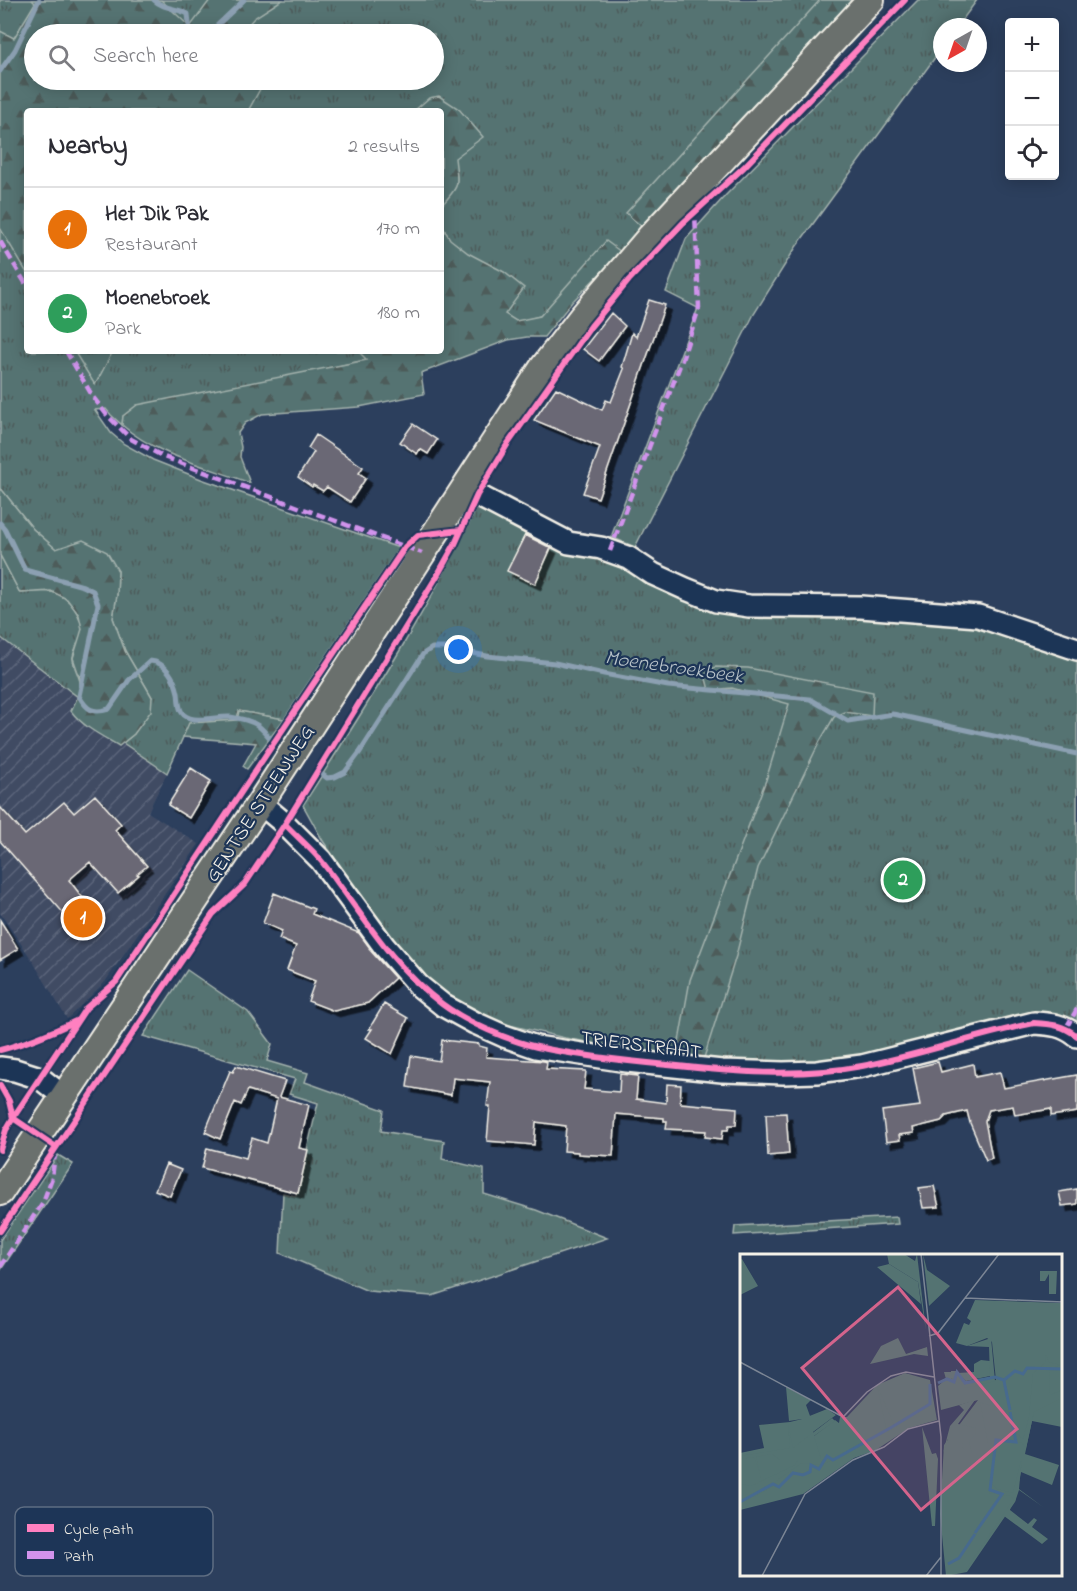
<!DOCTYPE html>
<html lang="en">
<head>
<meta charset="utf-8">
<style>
	body { margin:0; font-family:"Indie Flower",sans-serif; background:#f2f2f3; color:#2b2b33 }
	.controls { position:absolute; right:18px; top:18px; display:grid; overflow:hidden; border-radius:6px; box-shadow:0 3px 15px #0003 }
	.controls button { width:54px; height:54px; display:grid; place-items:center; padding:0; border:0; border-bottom:2px solid #e1e1e2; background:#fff; color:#2b2b33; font:30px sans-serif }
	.compass { position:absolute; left:933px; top:18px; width:54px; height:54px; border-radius:50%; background:#fff; box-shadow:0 3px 15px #0003; rotate:220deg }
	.you { position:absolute; left:459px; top:650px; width:21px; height:21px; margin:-15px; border:4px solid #fff; border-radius:50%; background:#1a73e8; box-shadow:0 0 0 9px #1a73e833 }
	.badge { display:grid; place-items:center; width:39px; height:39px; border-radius:50%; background:#0f766e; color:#fff; font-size:20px; font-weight:700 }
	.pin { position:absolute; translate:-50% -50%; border:3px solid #fff; box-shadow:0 2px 6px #0006 }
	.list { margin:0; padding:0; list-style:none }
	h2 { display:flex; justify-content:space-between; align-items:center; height:78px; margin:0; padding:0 24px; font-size:26px }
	h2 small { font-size:20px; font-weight:400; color:#7c7c81 }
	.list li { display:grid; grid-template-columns:39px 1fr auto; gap:18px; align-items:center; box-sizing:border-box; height:84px; padding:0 24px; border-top:2px solid #e1e1e2 }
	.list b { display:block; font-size:22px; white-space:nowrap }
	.list p { margin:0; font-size:20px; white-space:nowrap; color:#7c7c81 }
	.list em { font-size:20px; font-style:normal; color:#7c7c81 }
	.icon { flex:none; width:33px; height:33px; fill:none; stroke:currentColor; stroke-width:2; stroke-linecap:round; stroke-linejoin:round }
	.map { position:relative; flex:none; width:1077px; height:1591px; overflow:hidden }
	.search { position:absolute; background:#fff; box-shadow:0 3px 15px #0003; left:24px; top:24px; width:420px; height:66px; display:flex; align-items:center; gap:15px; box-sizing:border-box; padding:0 21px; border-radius:33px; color:#7c7c81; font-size:22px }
	.panel { position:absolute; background:#fff; box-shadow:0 3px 15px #0003; left:24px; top:108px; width:420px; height:246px; border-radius:6px }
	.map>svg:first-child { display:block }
	.industrial { fill:url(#industrial-furrows) }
	.grass { fill:url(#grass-tufts); stroke:#a4b2ad; stroke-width:1.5; fill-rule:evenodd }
	.forest { fill:url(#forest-firs); stroke:#a4b2ad; stroke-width:1.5 }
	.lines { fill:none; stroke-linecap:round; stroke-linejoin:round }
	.stream { stroke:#8ca0b2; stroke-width:5 }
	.building { fill:#6a6775; stroke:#f4f1e8; stroke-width:1.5; filter:url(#shadow) }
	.minor-casing { stroke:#f4f1e8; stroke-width:26 }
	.major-casing { stroke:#f4f1e8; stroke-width:30 }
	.minor { stroke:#1d3557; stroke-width:21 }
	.major { stroke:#6b706d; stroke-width:26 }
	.quiet { stroke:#d193ec; stroke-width:4.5; stroke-dasharray:9 4.5; stroke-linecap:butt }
	.cycleway-casing { stroke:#1d3557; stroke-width:10 }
	.cycleway { stroke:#ff80c0; stroke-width:6 }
	.labels { text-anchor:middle; stroke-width:4.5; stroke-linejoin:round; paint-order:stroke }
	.street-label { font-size:20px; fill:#f4f1e8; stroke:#1d3557 }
	.water-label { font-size:21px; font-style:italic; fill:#b7c2c8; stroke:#1d3557 }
	.inset-river { fill:none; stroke:#476a8e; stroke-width:3 }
	.inset-road { fill:none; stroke:#7c8695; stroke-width:1.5 }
	.view { fill:#d4648c; fill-opacity:0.15; stroke:#d4648c; stroke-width:3 }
	.inset-edge { fill:none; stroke:#f4f1e8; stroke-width:3 }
	.key { fill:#1d3557; stroke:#5e6d82; stroke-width:1.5 }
	.key-label { font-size:16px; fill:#f4f1e8 }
</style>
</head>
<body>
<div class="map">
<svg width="1077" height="1591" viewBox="0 0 1077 1591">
	<defs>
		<pattern id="industrial-furrows" width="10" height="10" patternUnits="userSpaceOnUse" patternTransform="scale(1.5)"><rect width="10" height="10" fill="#3f4b64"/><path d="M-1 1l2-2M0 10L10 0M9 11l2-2" fill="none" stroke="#5b657a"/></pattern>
		<pattern id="grass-tufts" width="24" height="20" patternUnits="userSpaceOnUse" patternTransform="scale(1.5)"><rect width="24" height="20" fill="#547372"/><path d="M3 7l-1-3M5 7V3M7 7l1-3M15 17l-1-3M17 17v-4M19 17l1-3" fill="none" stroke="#4e5b5a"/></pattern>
		<pattern id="forest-firs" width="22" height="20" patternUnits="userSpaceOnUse" patternTransform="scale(1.5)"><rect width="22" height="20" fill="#547372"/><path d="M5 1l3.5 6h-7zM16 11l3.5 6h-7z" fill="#4e5b5a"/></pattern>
		<filter id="shadow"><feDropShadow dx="5.5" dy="5.5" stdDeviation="0" flood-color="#0009"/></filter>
	</defs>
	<rect width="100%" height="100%" fill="#2c3f5d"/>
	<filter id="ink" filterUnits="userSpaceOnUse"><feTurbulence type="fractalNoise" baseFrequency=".0167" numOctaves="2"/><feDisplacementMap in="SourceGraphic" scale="12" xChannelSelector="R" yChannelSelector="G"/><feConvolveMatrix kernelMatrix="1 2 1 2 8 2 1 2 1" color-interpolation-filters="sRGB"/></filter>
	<g filter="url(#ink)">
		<path class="industrial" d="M0,637L78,697L71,711L98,734L119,746L123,743L167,773L148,812L199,844L105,982L67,1019L32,960L0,913Z"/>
		<path class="grass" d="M0,0H855L621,252L540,316L441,342V111H27V351H403L123,416L122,425L111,415L106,409L95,410L111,433L124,444L153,460L201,479L399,548L284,719L239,711L237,720L189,724L167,773L123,743L134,734L152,697L125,651L113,618L117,595L118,571L56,549L33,529L3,491L0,489ZM34,34H434V80H34Z
			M918,0H977L957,27H942V48L796,247L754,314L635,547L611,537L698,308L666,292L686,239L725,196Z
			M478,505L575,553L613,562L678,593L857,615L987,626L1077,656V1026L897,1049L841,1060L777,1065L676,1058L565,1038L505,1024L477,1014L453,999L434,985L405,953L365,903L323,841L303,805C365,708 429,610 478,505Z
			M0,555L20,593C43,591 59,587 74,608C78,614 82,622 82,630C82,639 74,648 73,657C72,670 86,680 78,697L0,637Z
			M187,970L248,1012L272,1044L267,1061L308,1073L305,1082L384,1110L381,1131L444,1141L442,1159L484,1169V1194L536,1210L607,1238L432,1296L368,1291L280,1253L283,1193L296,1196L318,1103L289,1094L295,1079L143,1036Z
			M58,1155L73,1164L0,1271V1240Z
			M897,1217L898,1224L734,1235L735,1226Z"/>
		<path class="forest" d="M32,0H161L190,27L210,0H282L254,18L240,34H34V80H265L248,111H27V273L0,228V31L14,38L35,3Z
			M820,0H855L642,227L626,213Z
			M439,96L459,109L483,137L455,158C458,186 461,184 441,206V111H414L429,98Z
			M441,224L450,239L468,253L504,272L524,288L505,314L516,321L540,316L606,241L621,252L572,302L544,337H527L508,340L421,373L424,394L359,407L262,414L245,423L238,433L241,447L240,457L250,483C209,467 155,455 122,425L123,416L137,405L367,360L358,351H441Z
			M74,351H113L95,385Z
			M0,489L3,491L33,529L56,549L83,540L107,552L118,571L117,595L113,618L125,651L152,697L151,711L134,734L119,746C102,736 83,727 71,711L80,692V678L73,658L82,629L79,615L67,599L51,591L20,593L0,555Z
			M715,667L748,668L873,692L872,716L845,712L834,717L820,741L758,868L736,956L703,1061L676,1058L690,980L766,780L789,704L732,688L709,690L705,675Z
			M239,711L284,719L247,769L243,766L256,743L183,737L189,723L237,720Z"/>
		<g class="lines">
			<path class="stream" d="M154,0C163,9 177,8 188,14L190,34
				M208,34L244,0
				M0,71L15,50L39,0
				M0,523L5,529L25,570L83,586L93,591L98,604L79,696C87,710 93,714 109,709L129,680L150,661C166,662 175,679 178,693C179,700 178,710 184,715C195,724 218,716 230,717C238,718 251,721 257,725C262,728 266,734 270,738
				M323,775L327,778L335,777L345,772L360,752L423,654L432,648H445L487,656L555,663L604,674L668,686L810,699L848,721L893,714L1077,754"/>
		</g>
		<path class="building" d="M649,300L665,305L598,498L583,493L600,447L534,420L556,388L602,410L606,400L611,402L624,369L622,367L632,333L636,337Z
			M611,313L625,326L599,361L583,349Z
			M413,424L437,440L428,454L420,449L417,454L400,442Z
			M316,435L363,467L359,473L366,478L350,502L327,487L323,491L313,485L312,487L298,477L314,452L308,448Z
			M525,535L551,548L535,584L507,571Z
			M191,768L211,781L189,818L168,805Z
			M95,795L121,824L115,830L147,866L137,874L139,875L118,893L90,862L69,880L96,915L75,932L64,919L67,917L0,841V807L25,835L64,802L74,813Z
			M274,893L314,909L312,914L359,933L370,948L369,949L395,978L368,1003L334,1011L308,1001L315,981L287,970L296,946L279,939L282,931L263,923Z
			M0,920L18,949L0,960Z
			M384,1004L408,1018L392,1054L366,1038L372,1029H369Z
			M442,1040L479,1044V1046L487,1048L486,1057L544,1061L547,1062L546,1069L586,1071L584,1089L619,1092L620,1074L638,1076L636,1099L666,1103L667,1084L681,1085L680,1103L737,1108L736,1125H729L728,1130H723L722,1139L705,1137L706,1131L666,1129L667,1121H664V1118L616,1114L613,1156L578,1154V1152L564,1151L566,1126L536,1122L534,1145L487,1141L490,1106H487L490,1082L453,1078L451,1095L407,1087L411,1056L439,1061Z
			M938,1062L941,1072L973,1064L975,1077L1000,1072L1004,1088L1077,1075V1112L1051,1116V1109L1015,1115L1013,1106L989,1110L985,1121L992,1158L986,1160L970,1123L967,1111L946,1116L941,1121L913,1128L914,1133L899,1135L900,1140L886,1142L882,1111L920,1106L913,1068Z
			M236,1066L285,1081L279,1097L309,1105L299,1148L308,1150L298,1193L202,1168L207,1148L246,1158L252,1138L267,1143L277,1099L248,1090L241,1105L235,1102L220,1139L205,1132L230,1071L233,1072Z
			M786,1113L789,1154L768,1156L766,1114Z
			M166,1164L181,1170L170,1196L155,1190Z
			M934,1186L939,1207L923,1208L919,1188Z
			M1077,1189V1204L1062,1206L1059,1192Z"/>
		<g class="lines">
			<g class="minor-casing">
				<path id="minor" d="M465,486L477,495L569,543L601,548L629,558L653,574L686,589L716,601L749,606L861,607L978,616L1077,649
					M260,803L285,824L321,860L384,946L418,985L444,1006L475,1023L504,1036L536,1047L627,1061L722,1071L783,1073L817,1072L862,1066L1034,1023C1052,1024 1063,1025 1077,1036
					M0,1068L15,1070L40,1078L64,1097"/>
			</g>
			<g class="major-casing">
				<path id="major" d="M0,1192L260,803L542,369L582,317L651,236L871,0"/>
			</g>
			<use href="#minor" class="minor"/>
			<use href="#major" class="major"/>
			<path class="quiet" d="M0,241L27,286
				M66,351L93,397L106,414L131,439L164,457L422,553
				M610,551L682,360L699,308L695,212
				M1066,1028L1077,1009
				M0,1267L43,1202L52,1178L55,1153"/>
			<g class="cycleway-casing">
				<path id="cycleway" d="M285,824C297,837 312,849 323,863C360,911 392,967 442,1004C466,1022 509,1041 537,1047C579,1056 625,1061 668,1065C732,1072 798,1078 862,1066C920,1055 976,1035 1034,1023C1052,1024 1063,1025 1077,1036
					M0,1050C27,1043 53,1032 78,1020
					M0,1085L9,1101L13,1118L56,1147
					M0,1150L6,1130L13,1118L86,1008L116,982L273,744L405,547L418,535L461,530
					M0,1231L213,914L245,884L285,824L437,576L455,544L477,495L507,445L591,326L629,280L683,223L744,167L905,0"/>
			</g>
			<use href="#cycleway" class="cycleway"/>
		</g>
	</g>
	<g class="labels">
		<g class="street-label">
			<text transform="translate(259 803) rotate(-57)" y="7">GENTSE STEENWEG</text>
			<text transform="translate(641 1044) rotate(7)" y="7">TRIEPSTRAAT</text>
		</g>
		<g class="water-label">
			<text transform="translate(674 666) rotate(8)" y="7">Moenebroekbeek</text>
		</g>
	</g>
	<g transform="translate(740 1254)">
		<rect width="322" height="322" fill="#2c3f5d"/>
		<path d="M147,0H164L175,7L177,0L186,76L178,28L149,10ZM183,0L187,16L210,32L189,52ZM2,5L18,32L0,41V6ZM300,17H317L316,40H309V20L305,27H300ZM235,46L322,49V173L292,167L285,200L319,211L312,231L281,218L275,248L227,318L206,322L200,260L204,191L238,146L201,156L198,132L206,125L204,118H211V124L231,130L256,126L252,88L247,84L227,92L216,89L224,69L229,71L231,67L227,64ZM158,84L166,100L187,93L188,102L174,100L130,110L141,92ZM241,106L250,107V122L226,127L218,119L234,118V110ZM165,119L190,126L197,166L169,174L136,196L114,204L63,240L0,256V199L24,194L19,171L50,168L62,165L49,167L46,133L71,146L66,151L70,162L62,165L87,155L96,161L73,178L74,182L95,166L99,169L100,163H107L137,131ZM182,173L192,200L196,199L198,205L195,272H192Z" fill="#547372"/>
		<path d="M149,10L178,28L181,50L137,13ZM251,84L255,127L226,134L211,124V117H217L226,127L250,123L249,93L227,92ZM306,101L309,108L320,111L309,116L310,141L322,136V144L294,158L286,194L282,189L259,187L257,199H253V189H248L240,148L271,159L272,168L277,170L274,177L283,185L289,163L293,119L305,109ZM137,131L154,171L164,168L147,179ZM235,146L218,170L236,174L235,181L229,187L232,199H224L222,189H209L208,185L203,199L210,172L224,156L219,151ZM92,164L95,167L74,182L81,205L92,206L81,211L62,209L36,227L35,231L16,242L0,244V230L11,232L55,211L58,206H40L32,200L16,203L21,224L14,203L0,205V202L50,194L48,169L53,194ZM282,203L279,235L303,253L279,236L275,248L271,242L249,239L251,229L257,235L273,239ZM271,249L270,256L288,270L294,264L297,266L292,273L308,285L302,290L264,262L224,318Z" fill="#547372"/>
		<path class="inset-river" d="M264,127L270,156M198,129L207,125L214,128L217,118L225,129L255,123L264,126L275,117L283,120L287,114L323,115M0,248L33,230L39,233L53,219L63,221L70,218L71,211L79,215L87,202L93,206L152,173L190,150V130M235,279L262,240L250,236L256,186L276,188L270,158M208,310L219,304L235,280"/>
		<path class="inset-road" d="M181,0L201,183V322M225,44L323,48M189,82L198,79L259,0M0,108L103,163L127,138L151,122L166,118L194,123M22,322L65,240L113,206L144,193L168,175L199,167M186,322L201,303"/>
		<path class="view" d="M158,33L277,175L181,256L62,114Z"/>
		<rect width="322" height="322" class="inset-edge"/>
	</g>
	<rect x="15" y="1507" width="198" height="69" rx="9" class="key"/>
	<rect x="27" y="1524" width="27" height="8" fill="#ff80c0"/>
	<rect x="27" y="1551" width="27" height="8" fill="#d193ec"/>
	<g class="key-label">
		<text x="64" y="1534">Cycle path</text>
		<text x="64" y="1561">Path</text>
	</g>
</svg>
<div class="controls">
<button>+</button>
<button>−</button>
<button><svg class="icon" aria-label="locate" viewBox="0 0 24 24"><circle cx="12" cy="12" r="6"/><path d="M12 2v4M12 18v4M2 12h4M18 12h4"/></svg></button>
</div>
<svg class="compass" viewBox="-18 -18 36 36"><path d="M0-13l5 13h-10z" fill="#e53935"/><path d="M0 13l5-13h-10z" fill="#7c7c81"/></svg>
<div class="you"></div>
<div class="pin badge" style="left:83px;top:918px;background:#e8710a">1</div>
<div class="pin badge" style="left:903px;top:880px;background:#2e9e5b">2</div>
<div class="search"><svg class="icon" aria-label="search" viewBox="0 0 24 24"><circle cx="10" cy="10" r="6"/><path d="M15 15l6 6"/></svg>Search here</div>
<section class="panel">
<h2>Nearby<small>2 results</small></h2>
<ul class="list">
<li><span class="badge" style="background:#e8710a">1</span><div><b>Het Dik Pak</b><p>Restaurant</p></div><em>170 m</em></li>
<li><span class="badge" style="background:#2e9e5b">2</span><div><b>Moenebroek</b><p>Park</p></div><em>180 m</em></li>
</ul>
</section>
</div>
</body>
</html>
